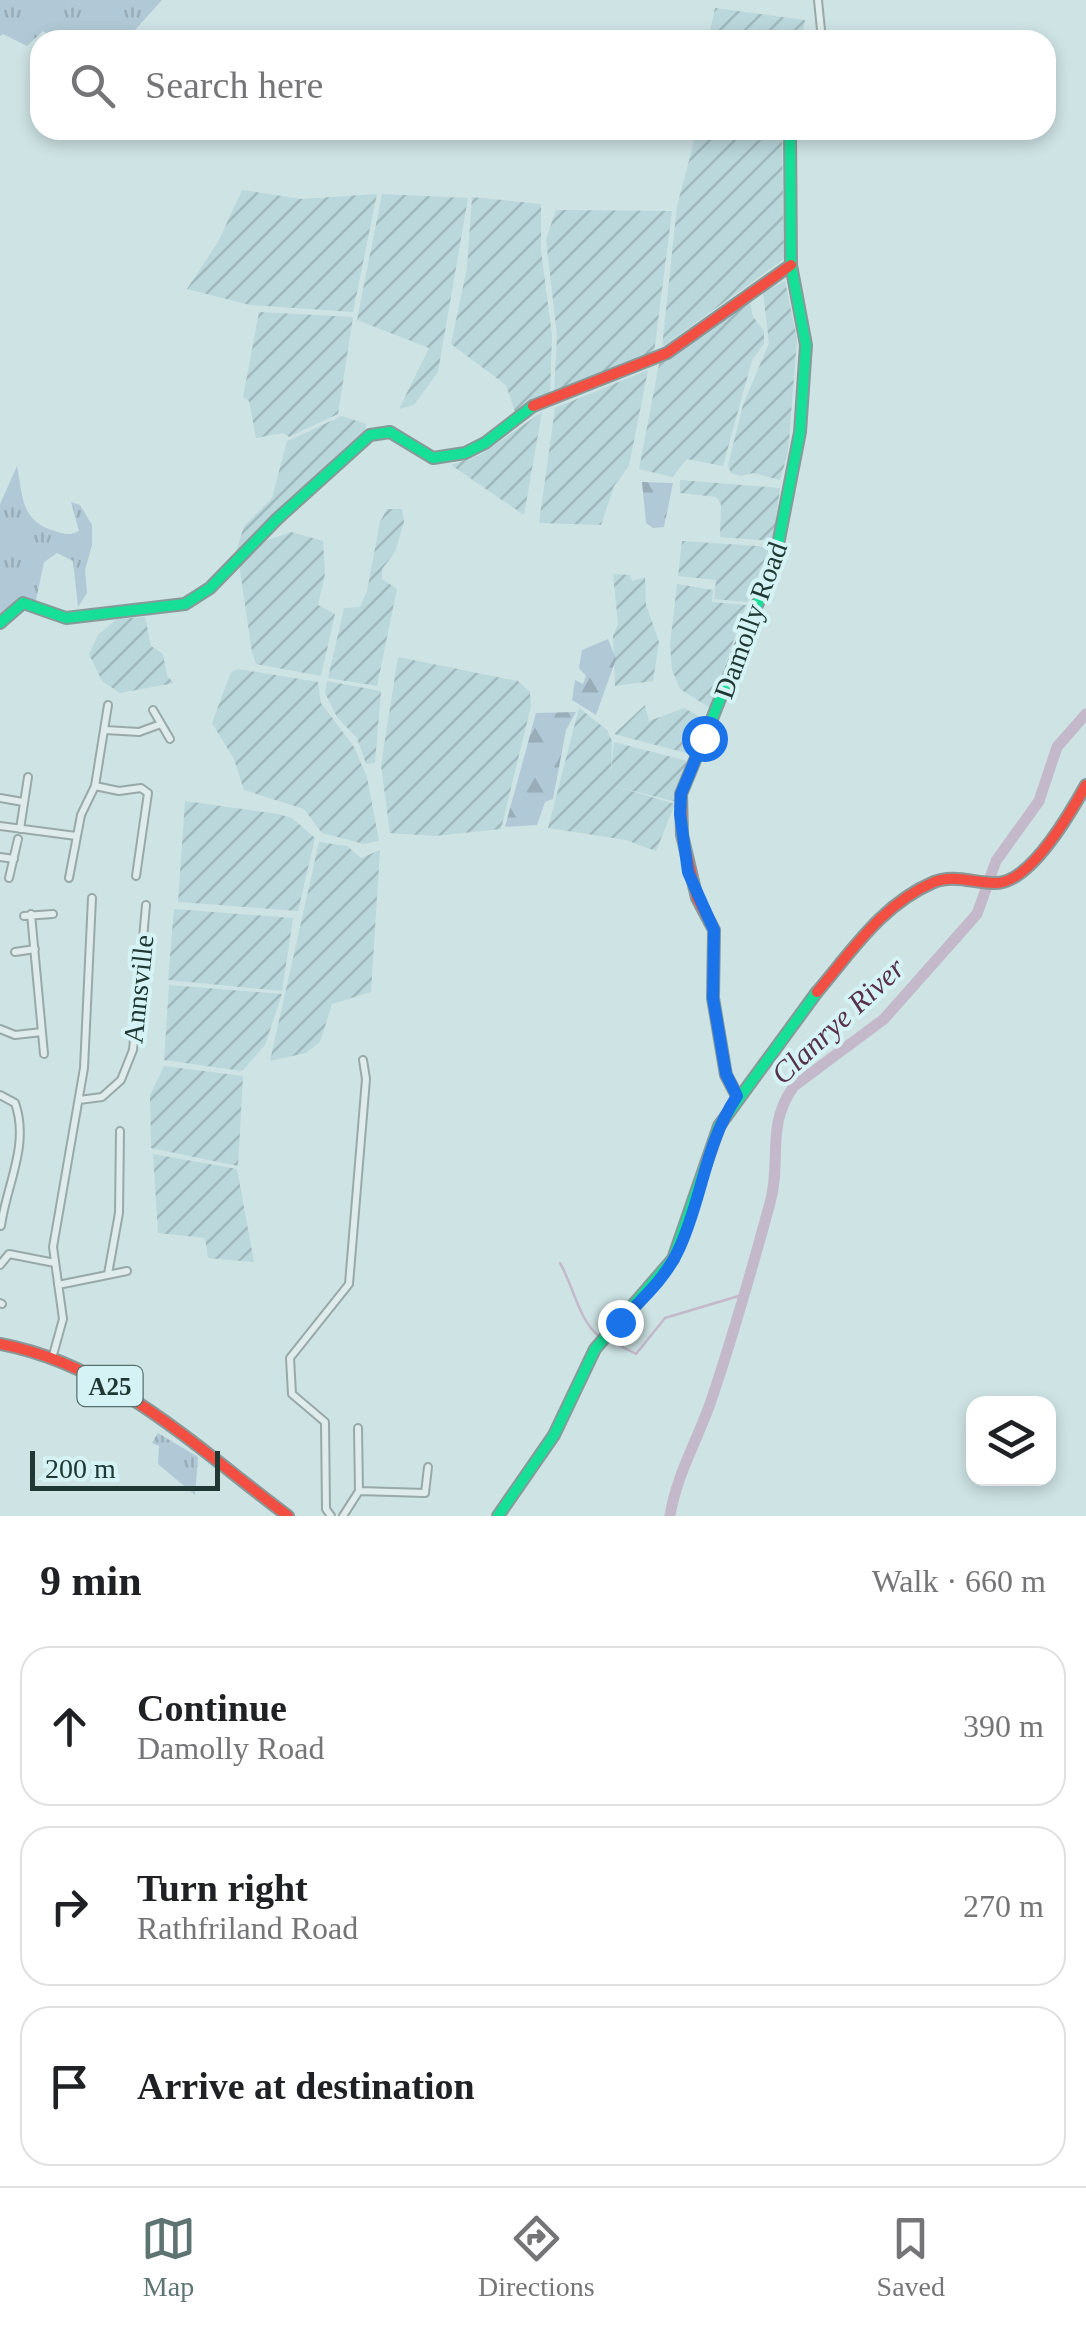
<!DOCTYPE html>
<html lang="en">
<head>
<meta charset="utf-8">
<style>
	body { margin:0; font-family:"Times New Roman",serif; background:#f6f6f6; color:#202124 }
	.controls { position:absolute; right:30px; bottom:30px; display:grid; overflow:hidden; border-radius:20px; box-shadow:0 5px 15px #0003 }
	.controls button { width:90px; height:90px; display:grid; place-items:center; padding:0; border:0; border-bottom:2px solid #e0e0e0; background:#fff; color:#202124; font:50px sans-serif }
	.scale { position:absolute; left:30px; bottom:25px; width:190px; box-sizing:border-box; padding-left:10px; border:5px solid #203834; border-top:0; font-size:28px; line-height:35px; white-space:nowrap; color:#203834; -webkit-text-stroke:8px #d5f3f4; paint-order:stroke }
	.stop { position:absolute; width:30px; height:30px; margin:-22px; border:8px solid #1a73e8; border-radius:50%; background:#fff }
	.stop.end { background:#1a73e8; border-color:#fff; box-shadow:0 2px 10px #0008 }
	.list { margin:0; padding:0; list-style:none }
	h2 { display:flex; justify-content:space-between; align-items:center; height:130px; margin:0; padding:0 40px; font-size:42px }
	h2 small { font-size:32px; font-weight:400; color:#757577 }
	.list li { display:grid; grid-template-columns:65px 1fr auto; gap:30px; align-items:center; box-sizing:border-box; height:160px; margin:0 20px 20px; padding:0 20px; border:2px solid #e0e0e0; border-radius:30px }
	.list b { display:block; font-size:38px; white-space:nowrap }
	.list p { margin:0; font-size:32px; white-space:nowrap; color:#757577 }
	.list em { font-size:32px; font-style:normal; color:#757577 }
	.icon { flex:none; width:55px; height:55px; fill:none; stroke:currentColor; stroke-width:2; stroke-linecap:round; stroke-linejoin:round }
	.map { position:relative; flex:none; width:1086px; height:1516px; overflow:hidden }
	.search { position:absolute; background:#fff; box-shadow:0 5px 15px #0003; left:30px; right:30px; top:30px; height:110px; display:flex; align-items:center; gap:25px; box-sizing:border-box; padding:0 35px; border-radius:30px; color:#757577; font-size:38px }
	.sheet { height:670px; background:#fff }
	nav { display:flex; justify-content:space-around; align-items:center; box-sizing:border-box; height:140px; border-top:2px solid #e0e0e0; background:#fff; font-size:28px; color:#757577 }
	nav a { display:grid; justify-items:center; gap:5px }
	nav .on { color:#5d7472 }
	.map>svg:first-child { display:block }
	.farmland { fill:url(#farmland-furrows) }
	.grass { fill:url(#grass-tufts) }
	.forest { fill:url(#forest-firs) }
	.lines { fill:none; stroke-linecap:round; stroke-linejoin:round }
	.stream { stroke:#c4b9ca; stroke-width:2.5 }
	.river { stroke:#c4b9ca; stroke-width:11 }
	.street-casing { stroke:#98a9a8; stroke-width:10 }
	.fast-casing { stroke:#879998; stroke-width:14 }
	.jam-casing { stroke:#879998; stroke-width:14 }
	.street { stroke:#e0ecec; stroke-width:6 }
	.fast { stroke:#16e098; stroke-width:10 }
	.jam { stroke:#f24e42; stroke-width:10 }
	.route { stroke:#1a73e8; stroke-width:12 }
	.labels { text-anchor:middle; stroke-width:8; stroke-linejoin:round; paint-order:stroke }
	.shield { fill:#d5f3f4; stroke:#56706e; stroke-width:2.5 }
	.shield-label { font-size:25px; font-weight:bold; fill:#203834 }
	.street-label { font-size:28px; fill:#203834; stroke:#d5f3f4 }
	.water-label { font-size:30px; font-style:italic; fill:#57304c; stroke:#d5f3f4 }
</style>
</head>
<body>
<div class="map">
<svg width="1086" height="1516" viewBox="0 0 1086 1516">
	<defs>
		<pattern id="farmland-furrows" width="10" height="10" patternUnits="userSpaceOnUse" patternTransform="scale(2.5)"><rect width="10" height="10" fill="#bad7dc"/><path d="M-1 1l2-2M0 10L10 0M9 11l2-2" fill="none" stroke="#a0b9bd"/></pattern>
		<pattern id="grass-tufts" width="24" height="20" patternUnits="userSpaceOnUse" patternTransform="scale(2.5)"><rect width="24" height="20" fill="#b1c9d6"/><path d="M3 7l-1-3M5 7V3M7 7l1-3M15 17l-1-3M17 17v-4M19 17l1-3" fill="none" stroke="#98adb8"/></pattern>
		<pattern id="forest-firs" width="22" height="20" patternUnits="userSpaceOnUse" patternTransform="scale(2.5)"><rect width="22" height="20" fill="#b1c9d6"/><path d="M5 1l3.5 6h-7zM16 11l3.5 6h-7z" fill="#98adb8"/></pattern>
	</defs>
	<rect width="100%" height="100%" fill="#cee3e4"/>
	<path class="farmland" d="M715,8L805,20L801,40H708Z
		M697,130H782L784,259L662,347L677,206Z
		M242,190L302,199L377,194L353,312L250,305L187,289L218,242Z
		M382,194L468,198L438,372L414,405L399,409L429,348L357,320Z
		M472,197L541,204V251L552,335L550,395L526,402L515,412L506,385L451,344L467,268Z
		M556,210L672,211L654,353L554,395L557,336L546,239Z
		M785,281L797,339L788,452L780,480L753,473L741,476L731,473L728,465L743,405L769,343L763,292Z
		M750,301L753,317L764,331V344L752,360L723,466L687,459L672,477L639,469L659,364Z
		M259,312L353,317L338,414L289,437L283,433L256,438L249,401L243,397Z
		M648,370L629,466L614,486L601,525L539,523L555,408Z
		M542,412L524,515L451,465L480,455Z
		M342,416L366,424L364,435L236,552L244,526L272,498L287,441Z
		M680,480L780,488L773,541L720,537L721,504L716,497L680,493Z
		M387,509H402L404,522L395,552L382,569V579L397,589L377,686L328,678L344,608L360,607L367,591L380,522Z
		M291,532L323,541L325,574L318,605L335,614L321,676L256,664L252,652L239,564L265,541Z
		M682,541L770,547L747,602L714,599L716,580L678,576Z
		M613,574L630,575L632,581L645,577L646,604L659,642L653,681L615,686L613,636L618,624Z
		M677,584L713,590L712,602L746,605L710,708L680,689L672,670L670,645Z
		M145,617L151,646L163,654L167,676L174,683L120,693L102,681L89,654L98,635L117,619Z
		M398,657L518,681L530,692L531,706L501,829L435,836L390,833L381,765Z
		M238,669L318,682L321,703L354,747L367,777L379,841L364,844L322,833L304,809L244,790L234,759L212,723L231,672Z
		M327,681L381,691L375,763L366,764L357,738L337,717L325,693Z
		M645,705L649,721L684,708L704,719L690,754L614,734Z
		M579,708L607,730L612,741L611,774L614,742L687,761L676,802L611,785L675,804L656,851L626,840L548,828Z
		M185,801L278,814L292,818L315,838L298,911L178,902Z
		M319,842L347,846L361,858L380,850L371,992L332,1004L320,1042L306,1053L270,1061Z
		M174,909L293,918L282,991L168,980Z
		M169,985L282,994L265,1045L242,1071L164,1060Z
		M164,1066L243,1076L238,1166L151,1148L150,1095Z
		M153,1154L237,1169L254,1262L208,1258L205,1238L158,1233Z"/>
	<path class="grass" d="M0,0H162L126,40H57L43,31L27,46L3,34L0,36Z
		M17,466C23,497 21,522 55,531C65,534 69,536 79,531L71,502L80,505L92,525V545L85,570L87,593L78,607L73,561L57,553L44,562L36,600L18,602L0,615V504Z
		M158,1433L198,1457L195,1495L158,1464L159,1446L152,1443Z"/>
	<path class="forest" d="M642,482L673,483L664,527L653,528L646,523Z
		M608,639L616,659L596,715L572,700L575,680L583,684L586,676L579,668L582,650Z
		M576,712L566,730L553,799L545,802L537,825L505,827L536,713Z"/>
	<g class="lines">
		<path class="stream" d="M560,1263C573,1285 579,1321 599,1336
			M611,1341L636,1354L665,1318L742,1295"/>
		<path class="river" d="M670,1516C676,1476 698,1439 711,1401C733,1336 752,1269 770,1203C782,1161 765,1126 794,1086L884,1019L977,914L996,861L1039,801L1057,747L1086,714"/>
		<g class="street-casing">
			<path id="street" d="M818,0L822,40
				M153,710L170,739
				M105,730L139,732L161,724
				M95,786L108,705
				M0,798L23,802
				M0,826L76,836
				M20,829L28,777
				M0,857L14,859
				M9,878L18,839
				M69,878L81,815L95,786L119,791L141,788L148,793L136,876
				M31,914L44,1054
				M24,916L53,914
				M15,952L35,949
				M0,1029L15,1035L42,1032
				M0,1095L15,1103C30,1145 6,1186 1,1226
				M79,1100L102,1097L121,1080L133,1050L146,905
				M0,1265L9,1254L55,1263
				M108,1274L119,1213L120,1131
				M58,1285L127,1271
				M0,1303L2,1304
				M53,1355L63,1319L53,1247L84,1068L92,898
				M359,1491L425,1493L428,1467
				M331,1516L326,1509L325,1422L292,1394L290,1358L349,1284L366,1079L363,1060
				M343,1516L359,1491L358,1428"/>
		</g>
		<g class="fast-casing">
			<path id="fast" d="M0,623L23,603L66,618L185,604L210,588L277,519L370,435L390,432L433,458L465,453L485,443L533,406
				M710,724L775,560L800,432L806,345L791,265L790,130
				M498,1516L554,1435L595,1349L673,1259L719,1126L817,992"/>
		</g>
		<g class="jam-casing">
			<path id="jam" d="M533,406L667,353L791,265
				M710,724L681,794L682,835L697,898L714,930L713,998L726,1075L737,1096
				M817,992C852,951 882,904 934,882C954,874 974,883 995,883C1030,884 1071,812 1086,785
				M0,1344C113,1365 198,1449 288,1516"/>
		</g>
		<use href="#street" class="street"/>
		<use href="#fast" class="fast"/>
		<use href="#jam" class="jam"/>
	</g>
	<g class="lines">
		<path class="route" d="M620,1322C641,1300 666,1278 679,1249C703,1197 704,1146 737,1096L726,1074L713,998L714,930L688,872L680,814L681,794L704,738"/>
	</g>
	<g class="labels">
		<rect class="shield" x="77.5" y="1366" width="65" height="40" rx="8"/>
		<g class="shield-label">
			<text x="110" y="1395">A25</text>
		</g>
		<g class="street-label">
			<text transform="translate(750 620) rotate(-70)" y="10">Damolly Road</text>
			<text transform="translate(138 989) rotate(-84)" y="10">Annsville</text>
		</g>
		<g class="water-label">
			<text transform="translate(838 1021) rotate(-43)" y="10">Clanrye River</text>
		</g>
	</g>
</svg>
<div class="controls">
<button><svg class="icon" aria-label="layers" viewBox="0 0 24 24"><path d="M12 4l9 5-9 5-9-5zM3 14l9 5 9-5"/></svg></button>
</div>
<div class="scale">200 m</div>
<div class="stop" style="left:704px;top:738px"></div>
<div class="stop end" style="left:620px;top:1322px"></div>
<div class="search"><svg class="icon" aria-label="search" viewBox="0 0 24 24"><circle cx="10" cy="10" r="6"/><path d="M15 15l6 6"/></svg>Search here</div>
</div>
<section class="sheet">
<h2>9 min<small>Walk · 660 m</small></h2>
<ul class="list">
<li><svg class="icon" aria-label="ahead" viewBox="0 0 24 24"><path d="M12 20V5M6 11l6-6 6 6"/></svg><div><b>Continue</b><p>Damolly Road</p></div><em>390 m</em></li>
<li><svg class="icon" aria-label="right" viewBox="0 0 24 24"><path d="M7 20v-9h11M14 6l5 5-5 5"/></svg><div><b>Turn right</b><p>Rathfriland Road</p></div><em>270 m</em></li>
<li><svg class="icon" aria-label="arrive" viewBox="0 0 24 24"><path d="M6 21V4h12l-3 4 3 4H6"/></svg><div><b>Arrive at destination</b></div></li>
</ul>
</section>
<nav>
<a class="on"><svg class="icon" aria-label="map" viewBox="0 0 24 24"><path d="M3 6l6-2 6 2 6-2v14l-6 2-6-2-6 2zM9 4v14M15 6v14"/></svg>Map</a>
<a><svg class="icon" aria-label="directions" viewBox="0 0 24 24"><path d="M12 3l9 9-9 9-9-9zM9 14v-3h6M13 9l2 2-2 2"/></svg>Directions</a>
<a><svg class="icon" aria-label="saved" viewBox="0 0 24 24"><path d="M7 4h10v16l-5-4-5 4z"/></svg>Saved</a>
</nav>
</body>
</html>
